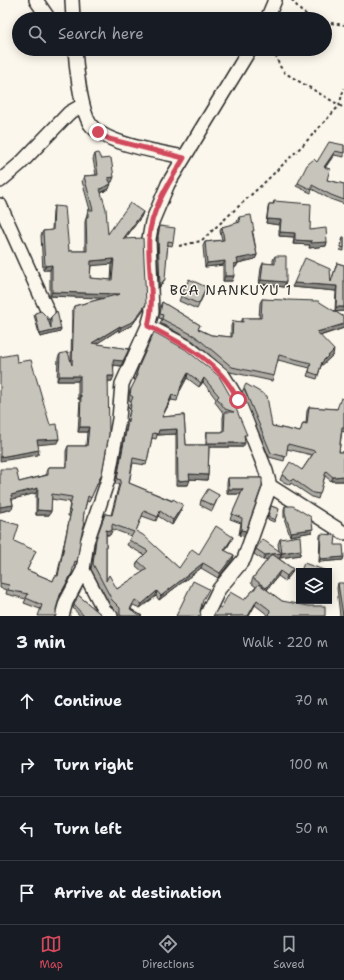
<!DOCTYPE html>
<html lang="en">
<head>
<meta charset="utf-8">
<style>
	body { margin:0; font-family:"Shantell Sans",sans-serif; background:#242831; color:#f1f3f6 }
	.controls { position:absolute; right:12px; bottom:12px; display:grid; overflow:hidden; border-radius:0px; box-shadow:0 2px 10px #0003 }
	.controls button { width:36px; height:36px; display:grid; place-items:center; padding:0; border:0; border-bottom:1px solid #363941; background:#171b24; color:#f1f3f6; font:20px sans-serif }
	.stop { position:absolute; width:12px; height:12px; margin:-9px; border:3px solid #d1495b; border-radius:50%; background:#fff }
	.stop.end { background:#d1495b; border-color:#fff; box-shadow:0 1px 4px #0008 }
	.list { margin:0; padding:0; list-style:none }
	h2 { display:flex; justify-content:space-between; align-items:center; height:52px; margin:0; padding:0 16px; font-size:17px }
	h2 small { font-size:13px; font-weight:400; color:#9ea1a6 }
	.list li { display:grid; grid-template-columns:26px 1fr auto; gap:12px; align-items:center; box-sizing:border-box; height:64px; padding:0 16px; border-top:1px solid #363941 }
	.list b { display:block; font-size:15px; white-space:nowrap }
	.list em { font-size:13px; font-style:normal; color:#9ea1a6 }
	.icon { flex:none; width:22px; height:22px; fill:none; stroke:currentColor; stroke-width:2; stroke-linecap:round; stroke-linejoin:round }
	.map { position:relative; flex:none; width:344px; height:616px; overflow:hidden }
	.search { position:absolute; background:#171b24; box-shadow:0 2px 10px #0003; left:12px; right:12px; top:12px; height:44px; display:flex; align-items:center; gap:10px; box-sizing:border-box; padding:0 14px; border-radius:22px; color:#9ea1a6; font-size:15px }
	.sheet { height:308px; background:#171b24 }
	nav { display:flex; justify-content:space-around; align-items:center; box-sizing:border-box; height:56px; border-top:1px solid #363941; background:#171b24; font-size:11px; color:#9ea1a6 }
	nav a { display:grid; justify-items:center; gap:2px }
	nav .on { color:#d1495b }
	.map>svg:first-child { display:block }
	.lines { fill:none; stroke-linecap:round; stroke-linejoin:round }
	.street-casing { stroke:#2b2b2b; stroke-width:16 }
	.path { stroke:#2b2b2b; stroke-width:2; stroke-dasharray:3 3; stroke-linecap:butt }
	.street { stroke:#fbf7ec; stroke-width:13 }
	.wall { fill:#aba9a2; stroke:#2b2b2b; fill-rule:evenodd }
	.shaded-wall { fill:#8b8984; stroke:#2b2b2b }
	.building { fill:#c7c4bc; stroke:#2b2b2b; fill-rule:evenodd }
	.route { stroke:#d1495b; stroke-width:5 }
	.labels { text-anchor:middle; stroke-width:3; stroke-linejoin:round; paint-order:stroke }
	.quarter-label { font-size:14px; letter-spacing:1px; fill:#2b2b2b; stroke:#fbf7ec }
</style>
</head>
<body>
<div class="map">
<svg width="344" height="616" viewBox="0 0 344 616">
	<rect width="100%" height="100%" fill="#fbf7ec"/>
	<filter id="ink" filterUnits="userSpaceOnUse"><feTurbulence type="fractalNoise" baseFrequency=".025" numOctaves="2"/><feDisplacementMap in="SourceGraphic" scale="8" xChannelSelector="R" yChannelSelector="G"/><feConvolveMatrix kernelMatrix="1 2 1 2 8 2 1 2 1" color-interpolation-filters="sRGB"/></filter>
	<g filter="url(#ink)">
		<g class="lines">
			<g class="street-casing">
				<path id="street" d="M36,0L49,19
					M72,0L73,19
					M267,19L275,0
					M75,49C76,67 81,110 90,124C104,144 160,152 184,157
					M0,181L21,163L69,113L83,105
					M0,205L48,312
					M148,326L188,347L223,375L238,400L266,471L270,486L244,559L219,589L206,616
					M270,486L344,533
					M83,570L104,610L111,616
					M62,616L66,602L83,570L87,542L108,480L119,419L122,384L148,326L152,312L149,239L152,222L168,184L250,49"/>
			</g>
			<path class="path" d="M292,0L301,11L313,19
				M325,22L344,25
				M274,49L279,65L285,73L344,108
				M179,246L201,241L265,182L303,145L339,106L344,88"/>
			<use href="#street" class="street"/>
		</g>
		<path class="wall" d="M344,145V157L334,155L325,168L327,180L344,184V204L330,199L312,189L311,193L296,186L298,183L317,162Z
			M95,154L101,159L112,182H110L109,189L101,193L108,234L143,212L141,217L125,239L144,309L132,325L119,332L118,330L96,344L129,349L121,366L114,365L112,381H108L100,478L89,502L87,501L84,512L77,562L75,567L73,566L70,578L40,609L24,603L26,599L6,594L7,590L0,588V520L14,541L34,555L27,570L53,581L55,576H57L70,516H68L70,502L51,499V511L49,515H36V493L12,499L13,505L12,509L0,512L19,482L46,475V472L48,467H66V451L68,446H86L87,432H78L80,399H78V381H57L58,358L60,354L71,360L72,311L74,306L104,298L50,296V270H43L41,235L43,231L52,230L53,211L54,206L69,251H85V222L88,210H90L82,181L84,176L96,175L93,159ZM112,264L111,280L90,278L91,265Z
			M274,201L310,230L327,242L326,246L309,248L310,245L293,244L294,237L279,236V225L266,223L268,208L269,204H273Z
			M239,217L253,233L257,255L255,259L238,263L236,267L234,268L232,281H223V265L205,267L203,246L205,242L222,240L220,231L222,227L238,223L237,222Z
			M160,226L173,242L172,246L168,245L163,282L159,288L157,240Z
			M343,237H344V251L340,250Z
			M275,256L286,282L284,287L259,284L261,268L263,263L273,264V260Z
			M337,263L344,265V311L335,312L344,317V328L320,336L333,355L321,366L317,379L307,376L310,368L278,360L272,381L230,372L193,341L160,323L162,319L159,318L160,307L162,302L200,325L198,329L211,335L231,337V326L233,321L241,322L243,318H259L260,303L262,299L286,301L335,311L336,291L292,287L331,281Z
			M205,292L197,309L179,301L181,296Z
			M35,313L50,326V320L51,317L60,332L40,337L34,315Z
			M139,366L219,376L245,440L243,447H209L208,475L207,480L189,479L188,485H176V434L157,435L156,439L152,438L147,461L146,465L133,463L129,483L183,505L181,510L172,525L158,516L156,521L142,516L136,531L179,568L199,554L231,541L225,551L234,555L233,559L218,578L201,568L159,600L156,596L140,608L133,605L131,609L142,616H118V613L110,605L91,569L95,544L105,514L111,515L119,484H115L130,409L128,408L131,401L129,400V393L136,380H134ZM187,378L199,387L203,382L216,399L215,402L224,414L223,417V432H207L206,437V445H186L184,415L162,417L171,400L177,401L180,389ZM112,529L131,536L127,545L144,555L138,561L136,566L143,572L117,589L106,581V535H110Z
			M244,388L272,426L300,432L303,423H306L307,411L309,407L337,409L344,399V432L342,431L339,452H344V481H331L325,476L318,499L312,497L291,483L290,485L280,480L282,475L302,470L312,455L287,449L284,461L269,457L242,392Z
			M228,478H262L244,536L239,535L241,523L230,519L241,494H227V483Z
			M219,495L217,500L212,511L200,505L201,500Z
			M271,506L279,509L274,522L267,519Z
			M285,506L312,532L290,536L284,518V509Z
			M321,534L335,545L343,560L319,562L320,536Z
			M280,539L300,555L280,558V557V558H278L293,569L291,574L285,581L278,576L267,590L282,601L325,616H268V615L255,605L249,616H213L221,608L244,600L256,587L251,583L253,578L268,559L263,560L254,554L256,549L279,551L278,544Z
			M338,583L344,616H340L337,588Z
			M78,595L103,616H80L73,608Z"/>
		<path class="shaded-wall" d="M335,151L334,155L322,171L324,167Z
			M114,177L112,182L107,183L108,178Z
			M111,184L109,189L98,194L100,189Z
			M143,212L141,217L121,244L123,239Z
			M267,219L281,220L279,225L266,223Z
			M280,232L295,233L294,237L279,236Z
			M295,240L327,242L326,246L309,248L310,245L293,244Z
			M257,255L255,259L238,263L236,267L232,268L234,264L237,259Z
			M114,259L112,264L89,266L91,261Z
			M225,261L223,265L205,267L207,263Z
			M52,265L50,270H43L45,266Z
			M225,276H234L232,281H223Z
			M165,279L159,288L160,285Z
			M261,280L286,282L284,287L259,284Z
			M294,283L337,286L336,291L292,287Z
			M52,292L120,294L119,299L50,296Z
			M146,304L144,309L132,325L119,332L121,327Z
			M336,307H344V311L335,312Z
			M344,324V328L315,337L317,332Z
			M120,326L118,330L90,348L92,343Z
			M61,329L60,332L40,337V334Z
			M129,349L121,366L112,365L113,360Z
			M334,350L333,355L320,367L322,362Z
			M188,373L187,378L180,391L181,386Z
			M59,376H80L78,381H57Z
			M108,376H114L112,381H107Z
			M204,378L203,382L199,387L201,383Z
			M80,395H81L80,399H78Z
			M172,395L171,400L160,421L162,417Z
			M80,427H89L87,432H78Z
			M177,429L176,434L157,435L159,430Z
			M59,439L57,443L36,445L37,440Z
			M207,443H245L243,447H206Z
			M39,450L38,455L0,461V457Z
			M189,474L208,475L207,480L188,479Z
			M344,476V481H331L333,477Z
			M190,480L188,485H176L178,481Z
			M38,488L36,493L10,500L11,495Z
			M229,489H243L241,494H227Z
			M13,505L12,509L0,512V507Z
			M183,505L181,510L172,525L173,520Z
			M37,510L51,511L49,515H36Z
			M313,529L312,532L290,536L291,532Z
			M106,530L112,531L110,535L104,534Z
			M241,530L246,531L244,536L239,535Z
			M233,537L231,541L223,555L224,550Z
			M301,550L300,555L280,558L282,553Z
			M282,553L280,558L270,559L272,554Z
			M272,554L270,559L263,560L265,555Z
			M234,555L233,559L218,578L220,573Z
			M344,557L343,560L319,562L320,559Z
			M203,563L201,568L159,600L161,596Z
			M293,569L291,574L285,581L287,576Z
			M280,571L278,576L264,593L266,588Z
			M72,573L70,578L58,600L60,595Z
			M157,591L156,596L140,608L142,604Z
			M257,600L255,605L249,616H248Z"/>
		<path class="building" d="M329,142L344,145V153L335,151L324,167L330,169L327,180L344,184V200L331,195L312,185V190L298,183L307,165L314,159L317,162Z
			M98,153L101,159L111,158L114,177L108,178L111,184L100,189L106,209L108,234L130,203L143,212L123,239L143,238L146,304L134,321L121,327L120,326L92,343L129,349L123,361L113,360L114,376H108L109,434L102,473L91,498L88,496L84,512L83,522H85L81,536L77,562L75,561L72,573L60,595L56,609V616H38L42,605L26,598L28,594L8,590L9,585L0,583V520L19,525L14,541L36,551L27,570L53,581L55,576H58L71,511H69L72,497L52,494L51,511L37,510L38,488L11,495L13,505L0,507V469H16L19,482L48,475V467H67L68,446H87L89,427H80L81,395H80V376H59L60,354L68,352L72,365L74,306L120,294L52,292V265L45,266L43,231L53,230L54,206L65,207L69,251H87L86,217H88V210H93L84,176L98,175L95,154ZM114,259L112,280L90,278L91,261Z
			M274,201L311,204L310,230L326,228L327,242L311,243L312,241L295,240V233L280,232L281,220L267,219L269,204H274Z
			M251,215L254,231H252L257,255L237,259L238,263L234,264V276H225V261L207,263L205,242L224,240L222,227L240,222L239,217Z
			M160,226L175,228L173,242L168,241L165,279L160,285L158,236Z
			M343,237H344V248L341,247Z
			M275,256H286V282L261,280L263,263L275,264Z
			M305,258L330,269L331,282L337,263L344,265V307H336L337,286L294,283Z
			M189,279L206,287L199,304L181,296Z
			M262,299L286,300V301L287,300L318,301L344,317V324L317,332L334,350L322,362L318,375L309,372L311,363L279,355L274,376L232,367L195,336L162,319L163,315L160,314L162,302L200,325L198,329L211,335L232,337L233,321L243,322V318H261Z
			M41,311L47,317L51,328V317L57,311L61,329L40,334L35,313Z
			M154,332L185,349L219,376L232,399L247,435H244L245,443H207V432H224L225,412H234L225,409L217,398L219,396L204,378L201,383L188,373L181,386L178,397L172,395L162,417L184,415L186,445H209L208,475L189,474L190,480L178,481L177,429L159,430L158,434L153,433L147,461L133,458L129,483L172,501L173,499L183,505L173,520L160,511L158,517L144,511L136,531L143,535L179,568L192,549L199,554L216,526L233,537L224,550L234,555L220,573L203,563L161,596L157,591L142,604L135,600L130,609L142,616H122L120,615V608L112,600L93,564L96,539L105,514L112,515L121,480L117,479L131,405L130,404L133,397L130,395L131,389L138,375H136L139,366ZM112,524L134,532L129,540L148,551L138,561L147,569L117,589L109,575L106,581V530L112,531Z
			M16,354L17,362L31,360L50,425L57,424L59,439L37,440L39,450L0,457V357Z
			M246,384L267,396L272,426L300,432L303,423L307,424L309,407L337,409L341,398L344,399V427H342L339,452H344V476L333,477L326,471L320,494L313,493L293,479L291,481L282,475L290,462L302,470L315,451L288,444L286,457L271,453L244,388Z
			M228,478H262V486L246,531L241,530L242,518L232,514L243,489H229Z
			M208,489L219,495L214,506L201,500Z
			M271,506L279,509L275,520L268,517Z
			M285,506H293L311,517L313,529L291,532L285,514Z
			M321,534L336,535L335,545H343L344,557L320,559Z
			M300,536L301,550L282,553L280,539Z
			M262,539L282,553L272,554L293,569L287,576L280,571L266,588L253,578L272,554L265,555L256,549Z
			M304,563L324,570V571H301Z
			M193,581L209,589L203,600L200,611L201,616H176Z
			M338,583H344V616H343Z
			M259,584L282,601L309,606H325V616H269L270,610L257,600L248,616H244L242,615V616H213L219,607L221,608L230,592L244,600Z
			M78,595L103,616H84L74,605Z"/>
	</g>
	<g class="lines" filter="url(#ink)">
		<path class="route" d="M98,132L109,139L184,158C170,181 151,209 149,238C147,267 156,298 148,326C184,344 220,362 238,400"/>
	</g>
	<g class="labels">
		<g class="quarter-label">
			<text x="231" y="295">BCA NANKUYU 1</text>
		</g>
	</g>
</svg>
<div class="controls">
<button><svg class="icon" aria-label="layers" viewBox="0 0 24 24"><path d="M12 4l9 5-9 5-9-5zM3 14l9 5 9-5"/></svg></button>
</div>
<div class="stop" style="left:238px;top:400px"></div>
<div class="stop end" style="left:98px;top:132px"></div>
<div class="search"><svg class="icon" aria-label="search" viewBox="0 0 24 24"><circle cx="10" cy="10" r="6"/><path d="M15 15l6 6"/></svg>Search here</div>
</div>
<section class="sheet">
<h2>3 min<small>Walk · 220 m</small></h2>
<ul class="list">
<li><svg class="icon" aria-label="ahead" viewBox="0 0 24 24"><path d="M12 20V5M6 11l6-6 6 6"/></svg><div><b>Continue</b></div><em>70 m</em></li>
<li><svg class="icon" aria-label="right" viewBox="0 0 24 24"><path d="M7 20v-9h11M14 6l5 5-5 5"/></svg><div><b>Turn right</b></div><em>100 m</em></li>
<li><svg class="icon" aria-label="left" viewBox="0 0 24 24"><path d="M17 20v-9H6M10 6l-5 5 5 5"/></svg><div><b>Turn left</b></div><em>50 m</em></li>
<li><svg class="icon" aria-label="arrive" viewBox="0 0 24 24"><path d="M6 21V4h12l-3 4 3 4H6"/></svg><div><b>Arrive at destination</b></div></li>
</ul>
</section>
<nav>
<a class="on"><svg class="icon" aria-label="map" viewBox="0 0 24 24"><path d="M3 6l6-2 6 2 6-2v14l-6 2-6-2-6 2zM9 4v14M15 6v14"/></svg>Map</a>
<a><svg class="icon" aria-label="directions" viewBox="0 0 24 24"><path d="M12 3l9 9-9 9-9-9zM9 14v-3h6M13 9l2 2-2 2"/></svg>Directions</a>
<a><svg class="icon" aria-label="saved" viewBox="0 0 24 24"><path d="M7 4h10v16l-5-4-5 4z"/></svg>Saved</a>
</nav>
</body>
</html>
